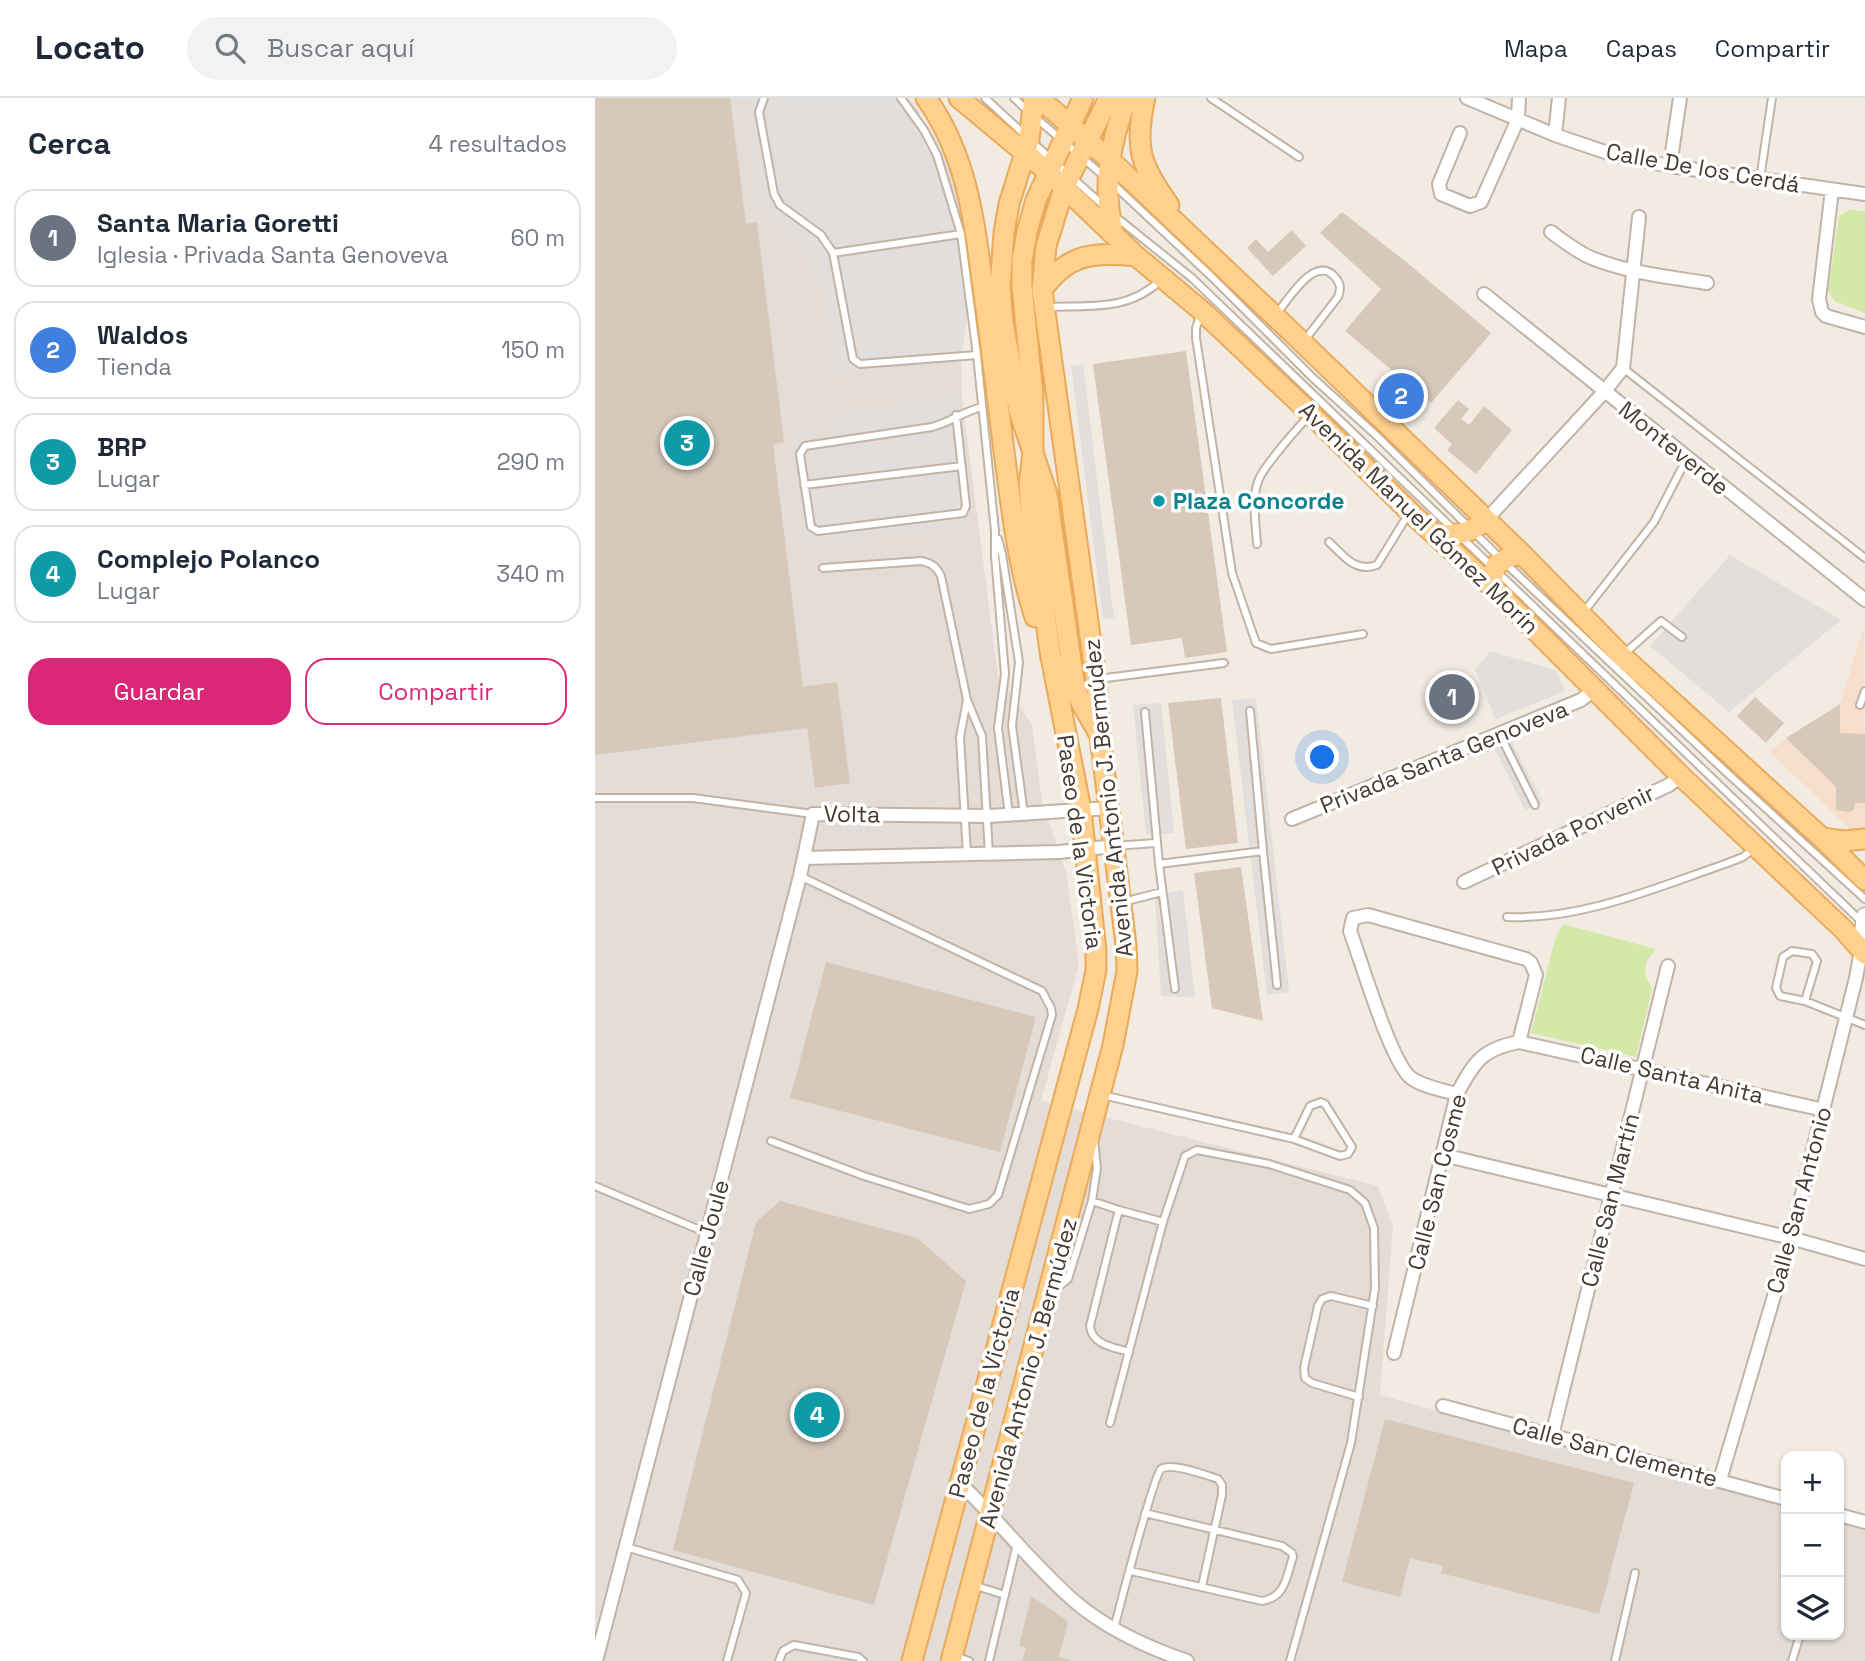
<!DOCTYPE html>
<html lang="es">
<head>
<meta charset="utf-8">
<style>
	body { margin:0; font-family:"Space Grotesk",sans-serif; background:#f2f2f3; color:#1f2937 }
	.controls { position:absolute; right:21px; bottom:21px; display:grid; overflow:hidden; border-radius:14px; box-shadow:0 2px 5px #0004 }
	.controls button { width:63px; height:63px; display:grid; place-items:center; padding:0; border:0; border-bottom:2px solid #e0e1e3; background:#fff; color:#1f2937; font:35px sans-serif }
	.you { position:absolute; left:728px; top:660px; width:24px; height:24px; margin:-18px; border:5px solid #fff; border-radius:50%; background:#1a73e8; box-shadow:0 0 0 10px #1a73e833 }
	.badge { display:grid; place-items:center; width:46px; height:46px; border-radius:50%; background:#db2777; color:#fff; font-size:23px; font-weight:700 }
	.pin { position:absolute; translate:-50% -50%; border:4px solid #fff; box-shadow:0 2px 7px #0006 }
	.list { margin:0; padding:0; list-style:none }
	h2 { display:flex; justify-content:space-between; align-items:center; height:91px; margin:0; padding:0 28px; font-size:30px }
	h2 small { font-size:23px; font-weight:400; color:#747a83 }
	.list li { display:grid; grid-template-columns:46px 1fr auto; gap:21px; align-items:center; box-sizing:border-box; height:98px; margin:0 14px 14px; padding:0 14px; border:2px solid #e0e1e3; border-radius:21px }
	.list b { display:block; font-size:26px; white-space:nowrap }
	.list p { margin:0; font-size:23px; white-space:nowrap; color:#747a83 }
	.list em { font-size:23px; font-style:normal; color:#747a83 }
	.actions { display:flex; gap:14px; padding:21px 28px }
	.actions a { flex:1; padding:16px 0; border:2px solid #db2777; border-radius:21px; text-align:center; font-size:24px; color:#db2777 }
	.actions .main { background:#db2777; color:#fff }
	.icon { flex:none; width:38px; height:38px; fill:none; stroke:currentColor; stroke-width:2; stroke-linecap:round; stroke-linejoin:round }
	.map { position:relative; flex:none; width:1270px; height:1563px; overflow:hidden }
	header { display:flex; align-items:center; gap:42px; box-sizing:border-box; height:98px; padding:0 35px; background:#fff; border-bottom:2px solid #e0e1e3 }
	header strong { font-size:33px }
	nav { display:flex; gap:38px; margin-inline-start:auto; font-size:24px }
	.search { width:490px; height:63px; background:#f2f2f3; display:flex; align-items:center; gap:18px; box-sizing:border-box; padding:0 24px; border-radius:38px; color:#747a83; font-size:26px }
	main { display:flex }
	aside { flex:1; background:#fff }
	.map>svg:first-child { display:block }
	.commercial { fill:#f6decb }
	.industrial { fill:#e4ddd7 }
	.green { fill:#d4e9a8 }
	.parking { fill:#e2dedb }
	.building { fill:#d7c8ba }
	.lines { fill:none; stroke-linecap:round; stroke-linejoin:round }
	.service-casing { stroke:#c1b4a7; stroke-width:10 }
	.minor-casing { stroke:#c1b4a7; stroke-width:16 }
	.tertiary-casing { stroke:#c1b4a7; stroke-width:19 }
	.primary-casing { stroke:#e9aa59; stroke-width:23 }
	.service { stroke:#fff; stroke-width:6 }
	.minor { stroke:#fff; stroke-width:12 }
	.tertiary { stroke:#fff; stroke-width:16 }
	.primary { stroke:#ffd08e; stroke-width:19 }
	.culture-dot { fill:#0f9aa8; stroke:#fff; stroke-width:2.5 }
	.labels { text-anchor:middle; stroke-width:7; stroke-linejoin:round; paint-order:stroke }
	.street-label { font-size:23px; fill:#443b32; stroke:#fff }
	.culture-label { font-size:23px; font-weight:bold; fill:#0d838f; stroke:#fff; text-anchor:start }
</style>
</head>
<body>
<header>
<strong>Locato</strong>
<div class="search"><svg class="icon" aria-label="search" viewBox="0 0 24 24"><circle cx="10" cy="10" r="6"/><path d="M15 15l6 6"/></svg>Buscar aquí</div>
<nav><a>Mapa</a><a>Capas</a><a>Compartir</a></nav>
</header>
<main>
<aside>
<h2>Cerca<small>4 resultados</small></h2>
<ul class="list">
<li><span class="badge" style="background:#6b7280">1</span><div><b>Santa Maria Goretti</b><p>Iglesia · Privada Santa Genoveva</p></div><em>60 m</em></li>
<li><span class="badge" style="background:#3f7fe0">2</span><div><b>Waldos</b><p>Tienda</p></div><em>150 m</em></li>
<li><span class="badge" style="background:#0f9aa8">3</span><div><b>BRP</b><p>Lugar</p></div><em>290 m</em></li>
<li><span class="badge" style="background:#0f9aa8">4</span><div><b>Complejo Polanco</b><p>Lugar</p></div><em>340 m</em></li>
</ul>
<div class="actions"><a class="main">Guardar</a><a>Compartir</a></div>
</aside>
<div class="map">
<svg width="1270" height="1563" viewBox="0 0 1270 1563">
	<rect width="100%" height="100%" fill="#f2ebe2"/>
	<path class="commercial" d="M1269,530L1270,731L1257,733L1174,653L1245,606Z"/>
	<path class="industrial" d="M0,0H313L323,12L379,162L366,262L367,300L403,578L437,626L447,704L471,774L484,866L446,1003L783,1088L798,1128L785,1297L1191,1409V1537H1244V1424L1270,1431V1563H0Z"/>
	<path class="green" d="M1254,112L1270,113V215L1239,203L1233,192L1244,118Z
		M968,826L1061,851L1051,864L1050,875L1057,891L1041,959L936,935L961,838Z"/>
	<path class="parking" d="M159,0H313L357,65L379,162L366,262L243,272L231,181L198,140L163,109Z
		M488,267L519,520L508,521L476,268Z
		M359,301L367,426L211,445L199,341L245,336L241,318Z
		M1135,457L1246,522L1134,614L1055,548Z
		M895,553L960,572L970,593L901,621L880,572Z
		M661,600L694,894L672,897L637,602Z
		M566,605L579,735L551,737L538,607Z
		M915,640L948,704L930,712L898,647Z
		M588,792L600,899L566,898L560,798Z"/>
	<path class="building" d="M0,0H135L151,126L162,124L189,344L178,346L208,589L242,584L255,685L220,690L212,630L0,657Z
		M747,114L810,163L896,235L836,305L750,233L786,191L725,135Z
		M697,132L711,148L678,178L652,150L661,141L673,154Z
		M591,253L632,554L590,560L587,540L536,547L498,266Z
		M863,302L874,311L866,321L874,327L889,308L917,332L881,376L852,352L857,346L839,330Z
		M862,579L874,609L851,618L840,589Z
		M1160,599L1189,625L1171,645L1142,618Z
		M626,600L643,745L591,751L573,605Z
		M1245,606V635L1270,636V705H1260L1259,711L1255,714L1241,712V689L1191,640Z
		M646,769L668,923L617,910L599,775Z
		M231,864L441,919L405,1054L195,1000Z
		M185,1103L322,1140L371,1183L279,1507L78,1452L161,1124Z
		M790,1321L1039,1385L1004,1516L846,1475L848,1468L815,1460L805,1499L747,1484Z
		M436,1498L473,1523L464,1559L477,1563H427L431,1550L424,1548Z"/>
	<g class="lines">
		<g class="service-casing">
			<path id="service" d="M169,0L164,14L179,96L185,107L226,137L238,155L258,261L265,266L382,257
				M306,0L329,32L342,57L366,136L382,257L400,433V458L410,576L403,630L414,717
				M390,0L430,37
				M419,0L433,13
				M616,0L704,59
				M441,20L510,79
				M437,44L508,107
				M1165,81L1177,0
				M518,86L617,179L718,280L782,338L907,462L1130,673L1270,801
				M521,119L597,180L859,432
				M238,155L366,136
				M451,209C495,207 532,214 566,182
				M606,215L601,230V240L637,475L661,545L676,551L768,536
				M682,215C694,201 720,156 740,179C746,186 746,191 743,199L709,243
				M1028,270L1270,460
				M361,317L371,408L368,415L223,433L216,429L205,356L210,348L337,329C356,324 367,314 387,309
				M209,387L367,368
				M867,440L1268,825
				M403,441L407,456L424,564L417,628L429,716
				M734,444C749,458 760,475 782,467L814,415
				M662,446C661,427 656,399 664,381C670,367 703,329 715,317
				M228,470L326,463C336,465 341,468 346,478L372,602L387,638L394,756
				M988,515L1059,424L1092,360
				M1029,556L1066,523L1087,539
				M503,581L629,565
				M372,602L365,639L372,757
				M1265,607L1270,593
				M655,613L668,753
				M550,614L564,766
				M904,635L940,707
				M0,700H98L218,716
				M520,748L560,745
				M528,804L567,794
				M912,819C987,822 1060,790 1130,766L1148,759L1159,750
				M580,891L564,766L668,753L682,887
				M1210,903L1222,863L1217,856L1197,853L1188,859L1181,890L1185,898L1210,903L1270,927
				M507,997L699,1041L745,1058L753,1056L757,1049L730,1006L726,1004L715,1008L699,1041
				M176,1043L269,1078L374,1111L394,1106L403,1097L457,917L456,910L447,893L205,778
				M0,1088L112,1135
				M497,1103L524,1112
				M460,1192L473,1181L497,1103L502,1070L499,1042
				M534,1254C518,1249 497,1247 495,1228L521,1123L524,1112L568,1124
				M764,1299L717,1285L710,1280L709,1270L723,1208L727,1201L736,1198L778,1208
				M515,1325L568,1124L590,1058L602,1052L674,1066L755,1092L770,1105L779,1130L780,1190L756,1345L695,1563
				M31,1449L143,1482L151,1495L132,1563
				M536,1473L667,1503C691,1499 691,1479 698,1459L697,1455L687,1448L550,1415
				M378,1487L410,1497
				M519,1531C524,1511 559,1377 566,1371C576,1364 611,1377 623,1381L627,1387V1397L607,1488
				M360,1558L374,1563
				M184,1563L188,1553L199,1547L263,1559L268,1563
				M394,1563L422,1446
				M1020,1563L1040,1475
				M1197,1563L1205,1537"/>
		</g>
		<g class="minor-casing">
			<path id="minor" d="M872,0L960,37L1019,57L1075,68L1270,96
				M865,35L844,86L846,96L875,108L886,104L923,21L924,0
				M960,37L964,0
				M1075,68L1085,0
				M1237,92L1224,201L1227,214L1231,218L1270,229
				M956,134C970,144 983,155 999,161C1035,175 1074,179 1112,185
				M889,196L1270,502
				M891,422L1009,294L1028,270L1044,119
				M697,721L986,602L999,592
				M209,760L464,754L520,748
				M869,784L1074,687L1086,678
				M862,996C847,992 829,989 816,980C796,965 766,862 755,833L758,820L773,817L931,861L936,865L941,877L924,944
				M848,1057L1196,1140L1270,1161
				M799,1255L862,996C879,964 887,951 924,944L1229,1012
				M848,1308L1191,1401
				M957,1337L1073,868
				M1125,1382L1196,1140L1261,880L1266,852
				M365,1385C404,1423 437,1466 478,1502C510,1530 551,1549 592,1563
				M1244,1417L1270,1424
				M1,1563L205,778L218,716L394,718L515,710"/>
		</g>
		<g class="tertiary-casing">
			<path id="tertiary" d="M1266,852L1270,818"/>
		</g>
		<g class="primary-casing">
			<path id="primary" d="M331,0C373,58 380,127 389,197C397,252 403,307 410,361C417,414 423,468 440,519
				M364,0L453,74L541,158L607,213L716,316L815,414L895,487L1086,678L1248,831L1270,856
				M439,0L434,42L414,106L409,135L405,189L408,224L424,313L452,396L479,583L483,599L503,634
				M444,0L514,61L708,245L927,456L1027,558L1227,740L1270,782
				M550,0C539,49 545,67 574,107
				M518,134C507,87 515,45 532,0
				M447,192C473,155 499,154 541,158
				M840,436C861,438 875,436 891,422
				M895,487L901,467L914,459L927,456
				M1227,740L1249,743L1270,741
				M317,1563L493,911L501,872V853L486,712L455,554L436,411L434,387L438,355V296L427,190V162L432,134L441,102L488,0
				M356,1563L518,947L532,873L531,847L505,638L501,581L447,192L451,148L469,90L514,0"/>
		</g>
		<use href="#service" class="service"/>
		<use href="#minor" class="minor"/>
		<use href="#tertiary" class="tertiary"/>
		<use href="#primary" class="primary"/>
	</g>
	<circle class="culture-dot" cx="564" cy="403" r="7"/>
	<g class="labels">
		<g class="street-label">
			<text transform="translate(1108 70) rotate(10)" y="8">Calle De los Cerdá</text>
			<text transform="translate(1079 350) rotate(39)" y="8">Monteverde</text>
			<text transform="translate(824 420) rotate(44)" y="8">Avenida Manuel Gómez Morín</text>
			<text transform="translate(849 659) rotate(-22)" y="8">Privada Santa Genoveva</text>
			<text transform="translate(513 700) rotate(-96)" y="8">Avenida Antonio J. Bermúdez</text>
			<text transform="translate(257 716) rotate(1)" y="8">Volta</text>
			<text transform="translate(978 732) rotate(-26)" y="8">Privada Porvenir</text>
			<text transform="translate(485 744) rotate(82)" y="8">Paseo de la Victoria</text>
			<text transform="translate(1077 977) rotate(13)" y="8">Calle Santa Anita</text>
			<text transform="translate(842 1084) rotate(-76)" y="8">Calle San Cosme</text>
			<text transform="translate(1015 1102) rotate(-76)" y="8">Calle San Martín</text>
			<text transform="translate(1204 1102) rotate(-75)" y="8">Calle San Antonio</text>
			<text transform="translate(111 1140) rotate(-75)" y="8">Calle Joule</text>
			<text transform="translate(433 1275) rotate(-75)" y="8">Avenida Antonio J. Bermúdez</text>
			<text transform="translate(389 1295) rotate(-75)" y="8">Paseo de la Victoria</text>
			<text transform="translate(1020 1354) rotate(15)" y="8">Calle San Clemente</text>
		</g>
		<g class="culture-label">
			<text x="578" y="411">Plaza Concorde</text>
		</g>
	</g>
</svg>
<div class="controls">
<button>+</button>
<button>−</button>
<button><svg class="icon" aria-label="layers" viewBox="0 0 24 24"><path d="M12 4l9 5-9 5-9-5zM3 14l9 5 9-5"/></svg></button>
</div>
<div class="you"></div>
<div class="pin badge" style="left:857px;top:599px;background:#6b7280">1</div>
<div class="pin badge" style="left:806px;top:298px;background:#3f7fe0">2</div>
<div class="pin badge" style="left:92px;top:345px;background:#0f9aa8">3</div>
<div class="pin badge" style="left:222px;top:1317px;background:#0f9aa8">4</div>
</div>
</main>
</body>
</html>
